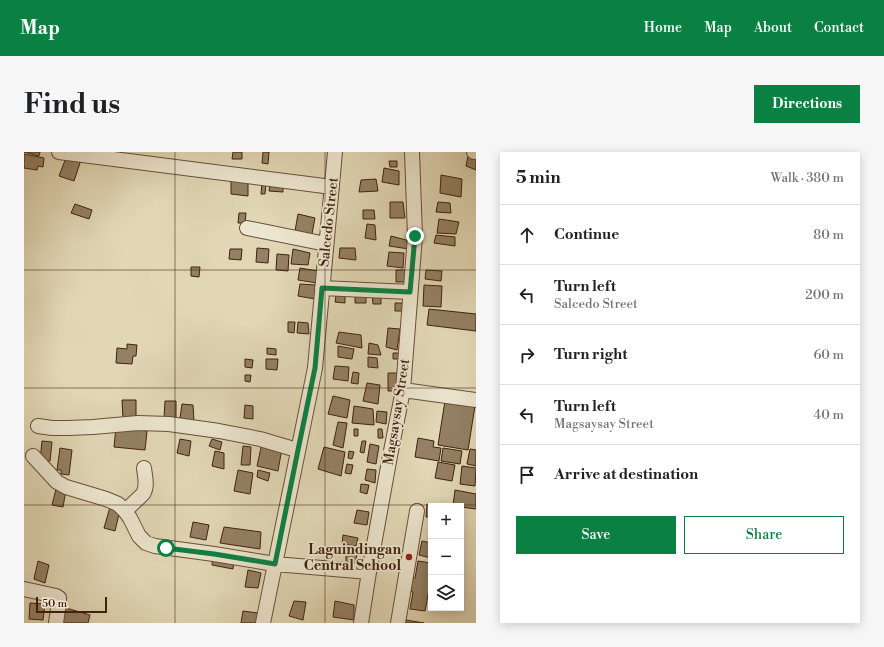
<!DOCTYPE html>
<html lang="en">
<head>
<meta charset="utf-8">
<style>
	body { margin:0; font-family:"Libre Bodoni",serif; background:#f6f6f6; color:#202124 }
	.controls { position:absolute; right:12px; bottom:12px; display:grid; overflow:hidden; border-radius:0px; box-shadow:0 2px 10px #0003 }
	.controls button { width:36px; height:36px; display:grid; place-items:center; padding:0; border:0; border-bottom:1px solid #e0e0e0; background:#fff; color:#202124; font:20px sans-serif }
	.scale { position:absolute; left:12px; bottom:10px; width:71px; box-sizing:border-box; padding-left:4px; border:2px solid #40220d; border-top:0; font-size:11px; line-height:14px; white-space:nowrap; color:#40220d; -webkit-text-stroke:3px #ece5cf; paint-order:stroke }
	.stop { position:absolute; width:12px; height:12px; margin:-9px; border:3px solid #0b8043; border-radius:50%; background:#fff }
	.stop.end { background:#0b8043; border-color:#fff; box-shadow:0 1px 4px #0008 }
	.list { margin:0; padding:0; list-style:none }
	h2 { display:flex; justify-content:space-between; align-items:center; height:52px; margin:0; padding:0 16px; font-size:17px }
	h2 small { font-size:13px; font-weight:400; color:#757577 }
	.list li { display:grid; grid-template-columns:26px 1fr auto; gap:12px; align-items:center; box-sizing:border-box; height:60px; padding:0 16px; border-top:1px solid #e0e0e0 }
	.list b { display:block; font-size:15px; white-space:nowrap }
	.list p { margin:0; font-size:13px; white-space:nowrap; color:#757577 }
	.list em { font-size:13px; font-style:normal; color:#757577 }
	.actions { display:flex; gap:8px; padding:12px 16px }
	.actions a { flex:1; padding:9px 0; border:1px solid #0b8043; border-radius:0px; text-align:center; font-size:14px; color:#0b8043 }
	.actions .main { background:#0b8043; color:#fff }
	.icon { flex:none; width:22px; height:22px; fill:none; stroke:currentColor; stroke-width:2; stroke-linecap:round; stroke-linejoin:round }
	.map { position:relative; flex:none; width:452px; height:471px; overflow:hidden; border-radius:0px }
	header { display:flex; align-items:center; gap:24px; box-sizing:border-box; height:56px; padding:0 20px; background:#0b8043; color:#fff }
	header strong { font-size:19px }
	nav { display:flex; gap:22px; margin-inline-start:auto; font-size:14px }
	.intro { display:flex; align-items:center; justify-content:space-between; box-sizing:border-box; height:96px; padding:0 24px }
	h1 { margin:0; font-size:28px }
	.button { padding:10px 18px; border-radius:0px; background:#0b8043; color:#fff; font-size:14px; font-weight:700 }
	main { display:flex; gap:24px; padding:0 24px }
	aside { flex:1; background:#fff; border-radius:0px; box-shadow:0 2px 10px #0003 }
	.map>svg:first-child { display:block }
	.building { fill:#948064; stroke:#40220d }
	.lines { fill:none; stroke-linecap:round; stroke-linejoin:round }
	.minor-casing { stroke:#684f37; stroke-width:16 }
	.minor { stroke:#ece5cf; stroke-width:14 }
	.route { stroke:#0b8043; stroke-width:5 }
	.grid { fill:none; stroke:#40220d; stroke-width:1; stroke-opacity:0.55 }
	.poi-dot { fill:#8f2418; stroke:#ece5cf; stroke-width:1.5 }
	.labels { text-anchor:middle; stroke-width:3.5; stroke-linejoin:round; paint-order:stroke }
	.street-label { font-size:14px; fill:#40220d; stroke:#ece5cf }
	.poi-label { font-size:14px; font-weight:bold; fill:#40220d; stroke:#ece5cf; text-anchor:end }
</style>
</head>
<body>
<header>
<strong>Map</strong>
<nav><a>Home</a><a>Map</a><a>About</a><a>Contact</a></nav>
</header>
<div class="intro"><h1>Find us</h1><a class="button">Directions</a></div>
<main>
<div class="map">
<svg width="452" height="471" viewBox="0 0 452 471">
	<rect width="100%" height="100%" fill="#e1d7b5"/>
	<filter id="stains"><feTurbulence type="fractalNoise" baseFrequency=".005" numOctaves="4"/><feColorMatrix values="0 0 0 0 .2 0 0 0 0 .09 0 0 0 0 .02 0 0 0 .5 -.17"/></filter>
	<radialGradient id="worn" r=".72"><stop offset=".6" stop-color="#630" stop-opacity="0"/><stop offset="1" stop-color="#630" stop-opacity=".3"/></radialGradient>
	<path class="building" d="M0,0H16L15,4Z
		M209,0H218V7H208Z
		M239,0H245L244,12L238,11Z
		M0,2L20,6L19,15L14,14L13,18L0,16Z
		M43,3L57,8L50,29L35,24Z
		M444,4L452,5V18L442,14Z
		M365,9H373V15H366Z
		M360,16L375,19V33L358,30Z
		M417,23L438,27L437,45L416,41Z
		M352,27L354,39L335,40L337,28Z
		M207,28H224V44L207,42Z
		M246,30L259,31V40L245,39Z
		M238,31H242L241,42H237Z
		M366,50H379L381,66H366Z
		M414,50L426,51L427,61L412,60Z
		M51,52L68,58L65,67L47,61Z
		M339,58H350L351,67H339Z
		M215,61H222L221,71H214Z
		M274,62L291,66L288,82L271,79Z
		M415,67L435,70L432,82L413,81Z
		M343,72L351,73L352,88L341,86Z
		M412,83L431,85V94L410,91Z
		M367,84L386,89L385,97L365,94Z
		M233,96L245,97L244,111L232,110Z
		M316,96H331L332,108L315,106Z
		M206,97H218L217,108L205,107Z
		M269,97L286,101L284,113L267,112Z
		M365,100L380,101L379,116L363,114Z
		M253,102L265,103L264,119L252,118Z
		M167,115H176L175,125L167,124Z
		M276,116L294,119L293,131L274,128Z
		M372,118H384L383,130H372Z
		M402,118L418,119L417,129L401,127Z
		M276,132L292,133L291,147L274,144Z
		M400,133L418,134L417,155L399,154Z
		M313,137H321V151L311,150Z
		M331,138H342V151H331Z
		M348,143H357V152H349Z
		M371,151H380V159H371Z
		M405,157L452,162V179L403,173Z
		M264,170H271L270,181L264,180Z
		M274,170L284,171L285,182L273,181Z
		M364,176L376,177L373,198L362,195Z
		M315,180L337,183L338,196L312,191Z
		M345,191L354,193L357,203L344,202Z
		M103,192L113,193L112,204H109L108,212L92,211L93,196L103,197Z
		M314,194L330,197L328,207L314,205Z
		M243,196L252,197V203L243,202Z
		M369,201H378V207H369Z
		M344,205L353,206L354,216L344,215Z
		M221,207L229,208L228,216L221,215Z
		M242,207H254L253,218L242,217Z
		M311,214L325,215L324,229L309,227Z
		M329,220L335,221L334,232L327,231Z
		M364,221H375V239H364Z
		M221,223H227L226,230L221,229Z
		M343,231L356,233L354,252L339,249Z
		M309,244L326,248L323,266L304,262Z
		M98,248H112V267H99Z
		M141,249H152V266H140Z
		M421,249L451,254L444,298L414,293Z
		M158,252L169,253L170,269L156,266Z
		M221,253L229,254V267L220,266Z
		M330,254L349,257L350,273L328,271Z
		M353,259L363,260L362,272L352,270Z
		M314,270L323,271L319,296L309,293Z
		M92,275L123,279L121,298L90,295Z
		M330,277H334V284H330Z
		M354,277H358L359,286H354Z
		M394,286L410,289L409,295L417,296L415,309L391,305Z
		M156,287L167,289L165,304L153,301Z
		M188,287L198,290L196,298L185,294Z
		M18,289L28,290L26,309H16Z
		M338,289H342L340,301L336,300Z
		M238,291L258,296L254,319L233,314Z
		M346,292L355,294L352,312L343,310Z
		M219,294L227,295L226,313H217Z
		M300,295L321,300L317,324L294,317Z
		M36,296L48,298L45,323L37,322V318H33Z
		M419,296L438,299L436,312L417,309Z
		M446,297L452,298V314L443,312Z
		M191,299L200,301V317L188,314Z
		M325,299L330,300L328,307L324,306Z
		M414,310L431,313L428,329L411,326Z
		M323,312L329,313L327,322L321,321Z
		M438,314L452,316L451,334L436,332Z
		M343,317L352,318L351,331L341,328Z
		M214,318L229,321L226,342L210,339Z
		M234,318L246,321L244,329L233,325Z
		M337,332L345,333L343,342L336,340Z
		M32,337L42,338L39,355L28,353Z
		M431,338L452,342V357L437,355V354H429Z
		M403,352L417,353V354H407V365H402Z
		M86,355L96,358L91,379L80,376Z
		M333,358L345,360L343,373L330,371Z
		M169,370L185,373L182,388L166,385Z
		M200,375L237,380L236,397L196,391Z
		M319,383L334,386L332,394L318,392Z
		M398,389L407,391V406L395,403Z
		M322,400L333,402L331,413L322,410Z
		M189,403L210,407L209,417L188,413Z
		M14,409L25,413L21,431L10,427Z
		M394,409L407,411V427L401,459L386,457L389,440L385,439L387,426H391Z
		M224,418L237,421L234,436L221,435Z
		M270,449L282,450L279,468L265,464Z
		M311,449L330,453V468L309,465Z
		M6,451L21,452L19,468L5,467Z
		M42,456L66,463L64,471H37Z
		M219,459L234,461L233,471H217Z
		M382,468L400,471H382Z"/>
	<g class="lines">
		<g class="minor-casing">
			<path id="minor" d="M35,0L308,35
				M450,0H452
				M223,76L302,92
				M298,136L386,140
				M379,238L452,248
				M14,274L28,276H44L69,275L114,271L145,272L195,279L236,287L273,298
				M9,304L33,330L42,335L82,347L94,352L101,359L106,366L115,384L122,391L131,394L190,402L251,412L345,420
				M101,359L119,342C124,334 121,325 120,316
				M0,437L32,444L35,446V450L32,471
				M239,471L291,216L311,0
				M337,471L345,420L366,304L379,238L391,84L388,0
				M374,471L393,359"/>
		</g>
		<use href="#minor" class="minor"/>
	</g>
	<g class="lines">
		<path class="route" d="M142,396L190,402L251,412L274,298L291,216L298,136L386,140L391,84"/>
	</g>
	<path class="grid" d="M151,0V471M301,0V471M0,118H452M0,236H452M0,353H452"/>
	<circle class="poi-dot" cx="385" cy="405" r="4"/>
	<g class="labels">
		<g class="street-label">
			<text transform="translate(304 70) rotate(-84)" y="5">Salcedo Street</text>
			<text transform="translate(372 260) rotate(-81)" y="5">Magsaysay Street</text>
		</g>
		<g class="poi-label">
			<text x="377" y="402">Laguindingan<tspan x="377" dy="16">Central School</tspan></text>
		</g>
	</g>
	<rect width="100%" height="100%" filter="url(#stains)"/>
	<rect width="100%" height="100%" fill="url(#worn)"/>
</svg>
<div class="controls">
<button>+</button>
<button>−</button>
<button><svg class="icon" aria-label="layers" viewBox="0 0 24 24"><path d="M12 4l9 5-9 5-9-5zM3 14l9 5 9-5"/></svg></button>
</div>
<div class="scale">50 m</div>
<div class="stop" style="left:142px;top:396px"></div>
<div class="stop end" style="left:391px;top:84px"></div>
</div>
<aside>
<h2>5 min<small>Walk · 380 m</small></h2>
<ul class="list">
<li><svg class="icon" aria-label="ahead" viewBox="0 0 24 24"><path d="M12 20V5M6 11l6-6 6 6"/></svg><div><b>Continue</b></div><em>80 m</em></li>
<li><svg class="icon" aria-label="left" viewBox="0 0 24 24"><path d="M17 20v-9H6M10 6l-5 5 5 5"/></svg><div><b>Turn left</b><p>Salcedo Street</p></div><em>200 m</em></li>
<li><svg class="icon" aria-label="right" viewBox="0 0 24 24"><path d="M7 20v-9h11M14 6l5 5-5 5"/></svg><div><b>Turn right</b></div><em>60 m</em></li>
<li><svg class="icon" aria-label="left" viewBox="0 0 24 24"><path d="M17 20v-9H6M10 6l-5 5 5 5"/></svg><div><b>Turn left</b><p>Magsaysay Street</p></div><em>40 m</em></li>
<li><svg class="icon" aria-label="arrive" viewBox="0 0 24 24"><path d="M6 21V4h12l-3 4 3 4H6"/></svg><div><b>Arrive at destination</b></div></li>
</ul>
<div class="actions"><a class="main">Save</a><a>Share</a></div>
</aside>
</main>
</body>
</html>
